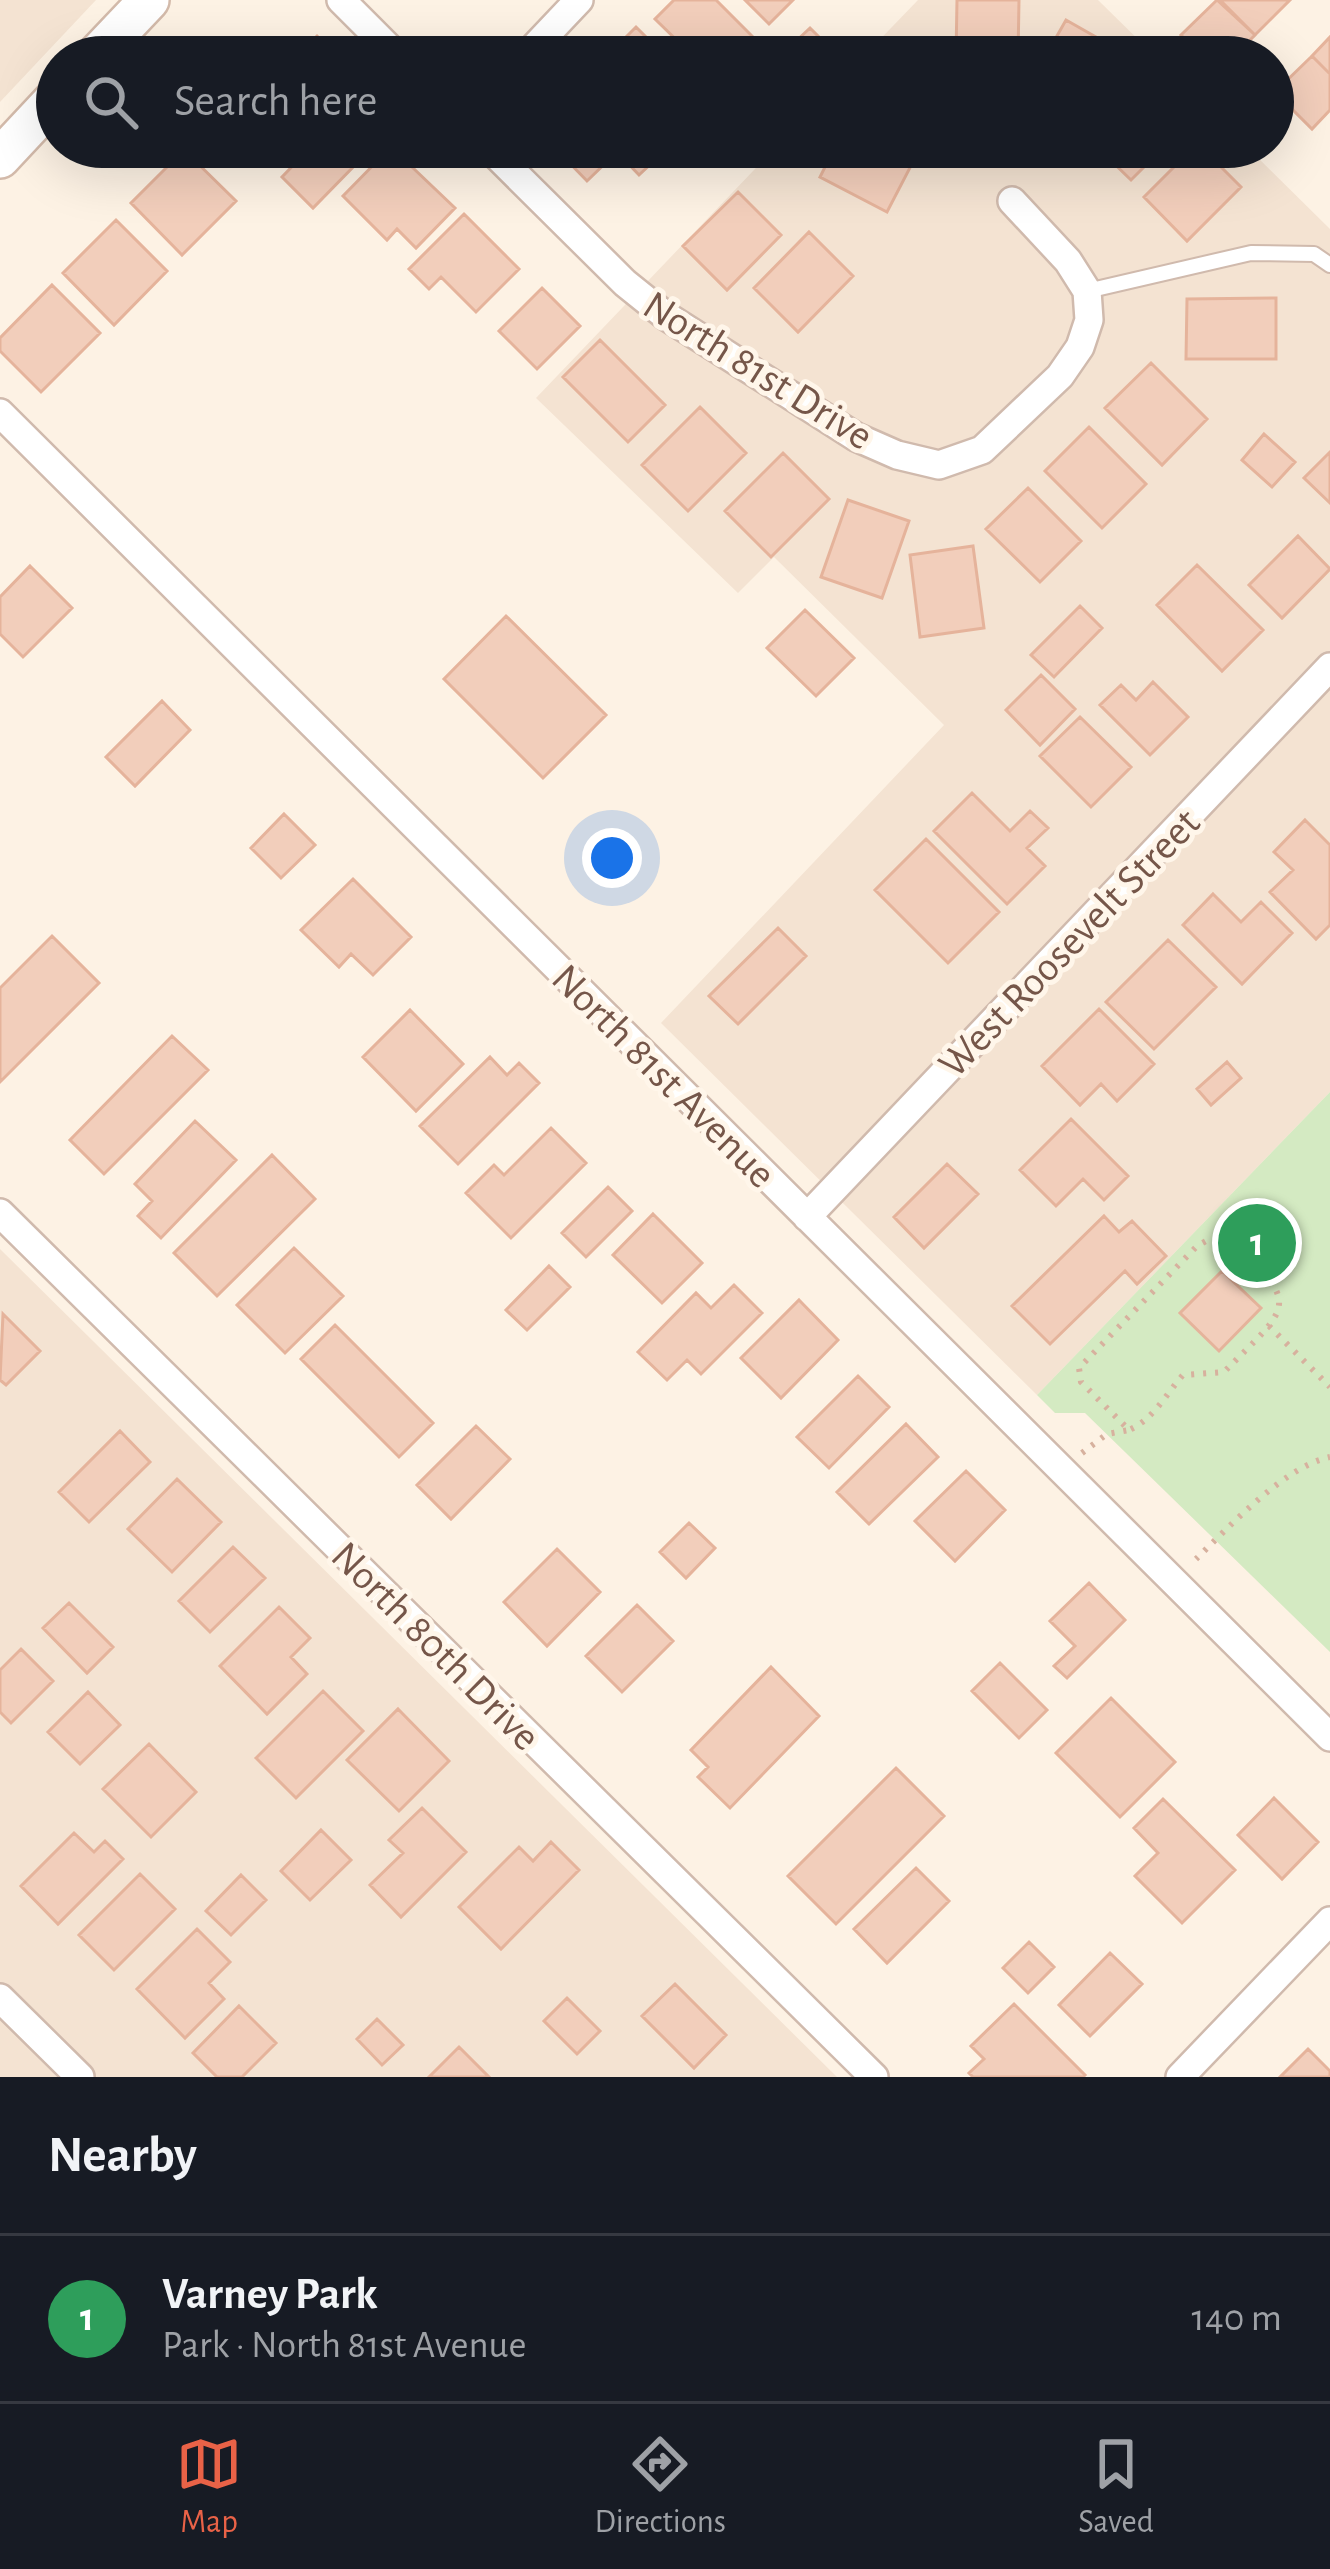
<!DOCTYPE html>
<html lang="en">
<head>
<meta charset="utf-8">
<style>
	body { margin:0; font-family:"Alegreya Sans",sans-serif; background:#242831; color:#f1f3f6 }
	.you { position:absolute; left:612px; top:858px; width:42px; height:42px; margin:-30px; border:9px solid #fff; border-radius:50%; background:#1a73e8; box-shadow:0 0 0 18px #1a73e833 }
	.badge { display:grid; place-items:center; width:78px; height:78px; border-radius:50%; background:#e96247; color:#fff; font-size:39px; font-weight:700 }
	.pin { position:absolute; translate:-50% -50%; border:6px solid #fff; box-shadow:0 3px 12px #0006 }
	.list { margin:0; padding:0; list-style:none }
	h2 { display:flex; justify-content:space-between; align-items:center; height:156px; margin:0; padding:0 48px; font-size:51px }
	h2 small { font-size:39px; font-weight:400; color:#9ea1a6 }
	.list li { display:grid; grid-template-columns:78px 1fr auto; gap:36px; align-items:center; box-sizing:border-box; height:168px; padding:0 48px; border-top:3px solid #363941 }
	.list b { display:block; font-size:45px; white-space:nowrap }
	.list p { margin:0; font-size:39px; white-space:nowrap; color:#9ea1a6 }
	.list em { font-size:39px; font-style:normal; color:#9ea1a6 }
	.icon { flex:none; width:66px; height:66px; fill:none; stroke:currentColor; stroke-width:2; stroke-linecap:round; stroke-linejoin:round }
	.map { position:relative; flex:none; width:1330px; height:2077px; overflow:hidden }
	.search { position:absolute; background:#171b24; box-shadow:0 12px 48px #0002; left:36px; right:36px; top:36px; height:132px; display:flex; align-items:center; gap:30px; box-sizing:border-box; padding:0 42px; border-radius:66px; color:#9ea1a6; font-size:45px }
	.sheet { height:324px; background:#171b24 }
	nav { display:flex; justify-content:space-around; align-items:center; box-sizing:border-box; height:168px; border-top:3px solid #363941; background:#171b24; font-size:33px; color:#9ea1a6 }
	nav a { display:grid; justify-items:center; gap:6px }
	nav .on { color:#e96247 }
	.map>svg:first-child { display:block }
	.residential { fill:#f4e3d2 }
	.green { fill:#d4eac2 }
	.building { fill:#f2cebb; stroke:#e5b39b; stroke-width:3 }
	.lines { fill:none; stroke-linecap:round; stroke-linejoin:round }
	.lane-casing { stroke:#d0baad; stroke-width:18 }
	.street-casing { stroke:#d0baad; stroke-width:32 }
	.secondary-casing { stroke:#d3baaa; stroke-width:44 }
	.path { stroke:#d7b19e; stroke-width:6; stroke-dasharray:3 9; stroke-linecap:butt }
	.lane { stroke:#fff; stroke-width:14 }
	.street { stroke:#fff; stroke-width:27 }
	.secondary { stroke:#fff; stroke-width:39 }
	.labels { text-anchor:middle; stroke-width:10; stroke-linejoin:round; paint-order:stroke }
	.street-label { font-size:42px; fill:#755649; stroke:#fff6ea }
</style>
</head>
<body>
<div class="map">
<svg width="1330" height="2077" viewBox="0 0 1330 2077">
	<rect width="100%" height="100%" fill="#fdf2e4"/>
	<path class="residential" d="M0,0H96L0,102Z
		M918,0H1098L1156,57H863Z
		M776,147H1247L1330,229V1092L1037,1395L661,1023L944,725L774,557L738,593L536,398Z
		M0,1249L837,2077H0Z"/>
	<path class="green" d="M1330,1092V1652L1085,1413H1055L1037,1395Z"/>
	<path class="building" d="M674,0H716L773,57H694L655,19Z
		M745,0H793L769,24Z
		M957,0H1019L1018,57H956Z
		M1217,0L1255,35L1233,57H1203L1181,35Z
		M1220,0H1290L1255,35Z
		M1066,20L1119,50L1115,57H1045Z
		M636,27L666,57H606Z
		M810,28L831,49L823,57H804L792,45Z
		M317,36L338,57H296Z
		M1330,37V74L1312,56Z
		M1312,56L1330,74V110L1312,129L1275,92Z
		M311,147H345L359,161L313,208L282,177Z
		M391,147L455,208L416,248L397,229L387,240L343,196Z
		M554,147H644L656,159L639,175L617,152L587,181Z
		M835,147H889L914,160L887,212L820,177Z
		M1097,147H1164L1131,180Z
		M1194,147H1201L1241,187L1187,241L1144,197Z
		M184,150L236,201L182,255L131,203Z
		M738,192L781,235L727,290L683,246Z
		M464,214L519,269L476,312L441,277L429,289L409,269Z
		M116,220L167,271L114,325L63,273Z
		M809,232L853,276L798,332L754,288Z
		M52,285L100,333L41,392L0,351V338Z
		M542,288L580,326L537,369L499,331Z
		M1276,298V359H1186L1187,299Z
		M600,340L665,405L628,442L563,377Z
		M1151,363L1207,419L1162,465L1105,408Z
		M700,407L746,453L688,511L642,465Z
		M1089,427L1146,484L1102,528L1045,471Z
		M1264,434L1295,462L1272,487L1242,460Z
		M1330,452V503L1304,478Z
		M783,453L829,499L771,557L725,511Z
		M1028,488L1081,541L1040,582L986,529Z
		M848,500L909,521L882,598L821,577Z
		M1298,536L1330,569L1282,618L1249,585Z
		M973,546L984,628L920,637L910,555Z
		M1197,565L1263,630L1222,671L1157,605Z
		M30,566L72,608L23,657L0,634V597Z
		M1080,606L1102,628L1054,677L1031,655Z
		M805,610L854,658L816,696L767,648Z
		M506,616L606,715L543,778L444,679Z
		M1041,675L1075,709L1040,745L1006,710Z
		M1153,682L1188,717L1150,755L1100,705L1121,685L1136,700Z
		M162,701L190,730L135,786L106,757Z
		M1080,717L1131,767L1091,807L1040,756Z
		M972,793L1010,831L1030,811L1048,828L1027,848L1045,866L1007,904L934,831Z
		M284,814L315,845L281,878L251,848Z
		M1305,820L1330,845V925L1316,939L1270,892L1293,870L1274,852Z
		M926,839L999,912L948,963L875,890Z
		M353,879L411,937L373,975L351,954L339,967L301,930Z
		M1213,894L1241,922L1261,902L1292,933L1242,984L1183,925Z
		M778,928L806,956L738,1024L709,996Z
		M52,936L99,983L0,1082V988Z
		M1168,940L1216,987L1154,1049L1106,1002Z
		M1099,1009L1154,1064L1117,1101L1101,1084L1080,1105L1042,1066Z
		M410,1010L463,1064L416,1111L363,1057Z
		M172,1036L208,1070L104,1174L70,1140Z
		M490,1057L507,1075L519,1063L539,1083L458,1164L420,1126Z
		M1227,1062L1241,1078L1211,1105L1197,1089Z
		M1071,1119L1128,1176L1104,1200L1083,1179L1056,1206L1020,1170Z
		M195,1121L236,1160L161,1238L138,1216L152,1201L135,1184Z
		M551,1128L586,1163L511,1238L466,1193L494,1165L504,1175Z
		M272,1155L315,1199L217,1296L174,1253Z
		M947,1164L978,1194L924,1248L894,1217Z
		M608,1187L632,1211L586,1257L562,1233Z
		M653,1214L702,1263L662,1303L613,1255Z
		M1104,1216L1119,1232L1132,1221L1166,1256L1137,1284L1125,1271L1050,1344L1012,1306Z
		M294,1248L343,1296L285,1353L237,1305Z
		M549,1266L570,1287L527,1330L506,1310Z
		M1222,1271L1261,1308L1219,1351L1180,1313Z
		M734,1285L762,1313L701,1374L687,1360L667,1380L638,1352L696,1293L711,1308Z
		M799,1300L838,1340L781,1398L741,1358Z
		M3,1314L40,1351L6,1385L0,1380Z
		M335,1325L433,1423L399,1457L301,1359Z
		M858,1376L889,1407L829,1468L797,1437Z
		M906,1424L938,1457L869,1524L837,1492Z
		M476,1426L510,1459L451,1519L417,1485Z
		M120,1431L150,1462L89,1522L59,1492Z
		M966,1471L1005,1510L955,1561L915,1521Z
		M177,1479L221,1522L172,1572L128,1529Z
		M689,1523L715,1548L686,1578L660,1552Z
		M233,1547L265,1578L210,1632L179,1601Z
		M557,1549L600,1592L547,1646L504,1602Z
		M1089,1583L1125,1620L1067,1678L1054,1666L1075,1646L1050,1621Z
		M69,1603L113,1647L87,1673L43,1628Z
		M637,1605L673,1641L622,1692L586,1656Z
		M279,1607L310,1638L291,1657L307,1674L267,1714L220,1666Z
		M21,1649L53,1681L11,1723L0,1712V1670Z
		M1000,1663L1047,1710L1019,1738L972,1691Z
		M771,1667L819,1716L730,1808L698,1777L708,1767L691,1750Z
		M323,1691L363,1731L296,1798L256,1758Z
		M88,1692L120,1725L80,1764L48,1732Z
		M1111,1698L1175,1762L1120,1817L1056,1753Z
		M398,1709L449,1761L399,1811L347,1760Z
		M149,1744L196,1792L151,1837L103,1789Z
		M896,1768L944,1816L836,1924L788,1876Z
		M1274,1798L1318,1842L1282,1879L1238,1835Z
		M1163,1799L1235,1870L1182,1923L1135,1876L1158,1853L1134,1828Z
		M422,1808L466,1852L401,1917L370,1885L403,1853L389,1840Z
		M321,1830L351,1860L310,1900L281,1871Z
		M74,1833L94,1852L105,1841L123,1859L58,1924L21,1886Z
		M551,1842L579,1870L501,1949L459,1907L519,1847L533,1861Z
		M916,1868L949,1901L887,1963L854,1929Z
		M140,1874L175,1909L114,1970L79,1935Z
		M241,1875L266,1900L231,1935L206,1911Z
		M197,1929L230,1962L209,1983L224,1999L185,2038L137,1989Z
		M1029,1942L1054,1967L1028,1993L1003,1968Z
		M1110,1953L1142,1984L1090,2036L1059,2005Z
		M675,1984L726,2035L694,2068L642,2016Z
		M567,1998L600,2031L577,2054L544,2021Z
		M1014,2004L1085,2075L1083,2077H973L969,2073L984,2059L971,2046Z
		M239,2006L276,2043L242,2077H217L193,2053Z
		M377,2019L403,2045L382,2065L357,2039Z
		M459,2047L489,2077H429Z
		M1308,2049L1330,2071V2077H1280Z"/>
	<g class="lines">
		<g class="lane-casing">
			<path id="lane" d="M1087,291L1251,253L1314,254L1330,265"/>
		</g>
		<g class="street-casing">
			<path id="street" d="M341,0L398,57
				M525,57L579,0
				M488,147L625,283L666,316L856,437L897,455L939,465L982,450L1060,376L1080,347L1089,320L1087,291L1068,261L1012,201
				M0,413L1330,1737
				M0,1213L874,2077
				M807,1217L1330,667
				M0,1998L80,2077
				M1180,2077L1330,1921"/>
		</g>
		<g class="secondary-casing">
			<path id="secondary" d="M95,57L149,0
				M0,158L57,97"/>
		</g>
		<path class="path" d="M1269,1326L1330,1387
			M1082,1453L1107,1434L1129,1430L1081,1382L1079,1368L1197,1246L1208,1240H1225C1306,1304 1288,1307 1224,1372L1183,1375C1166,1394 1154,1419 1129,1430
			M1196,1559C1229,1527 1285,1466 1330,1457"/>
		<use href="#lane" class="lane"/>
		<use href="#street" class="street"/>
		<use href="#secondary" class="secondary"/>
	</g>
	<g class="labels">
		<g class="street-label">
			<text transform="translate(759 369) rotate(32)" y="15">North 81st Drive</text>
			<text transform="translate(1068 942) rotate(-46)" y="15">West Roosevelt Street</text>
			<text transform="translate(665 1075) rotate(45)" y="15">North 81st Avenue</text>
			<text transform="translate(437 1645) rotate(45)" y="15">North 80th Drive</text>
		</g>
	</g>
</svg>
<div class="you"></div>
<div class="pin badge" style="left:1257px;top:1243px;background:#2e9e5b">1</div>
<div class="search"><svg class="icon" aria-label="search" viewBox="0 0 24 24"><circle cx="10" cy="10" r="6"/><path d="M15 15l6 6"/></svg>Search here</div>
</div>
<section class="sheet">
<h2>Nearby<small></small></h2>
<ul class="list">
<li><span class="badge" style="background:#2e9e5b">1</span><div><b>Varney Park</b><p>Park · North 81st Avenue</p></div><em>140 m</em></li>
</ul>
</section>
<nav>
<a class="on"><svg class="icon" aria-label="map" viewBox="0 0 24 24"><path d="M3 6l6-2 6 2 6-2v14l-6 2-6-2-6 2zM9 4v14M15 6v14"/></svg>Map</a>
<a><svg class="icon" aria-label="directions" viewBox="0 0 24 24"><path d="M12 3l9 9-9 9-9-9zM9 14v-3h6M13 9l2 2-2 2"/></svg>Directions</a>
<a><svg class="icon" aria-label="saved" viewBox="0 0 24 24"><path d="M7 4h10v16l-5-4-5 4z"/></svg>Saved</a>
</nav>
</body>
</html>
